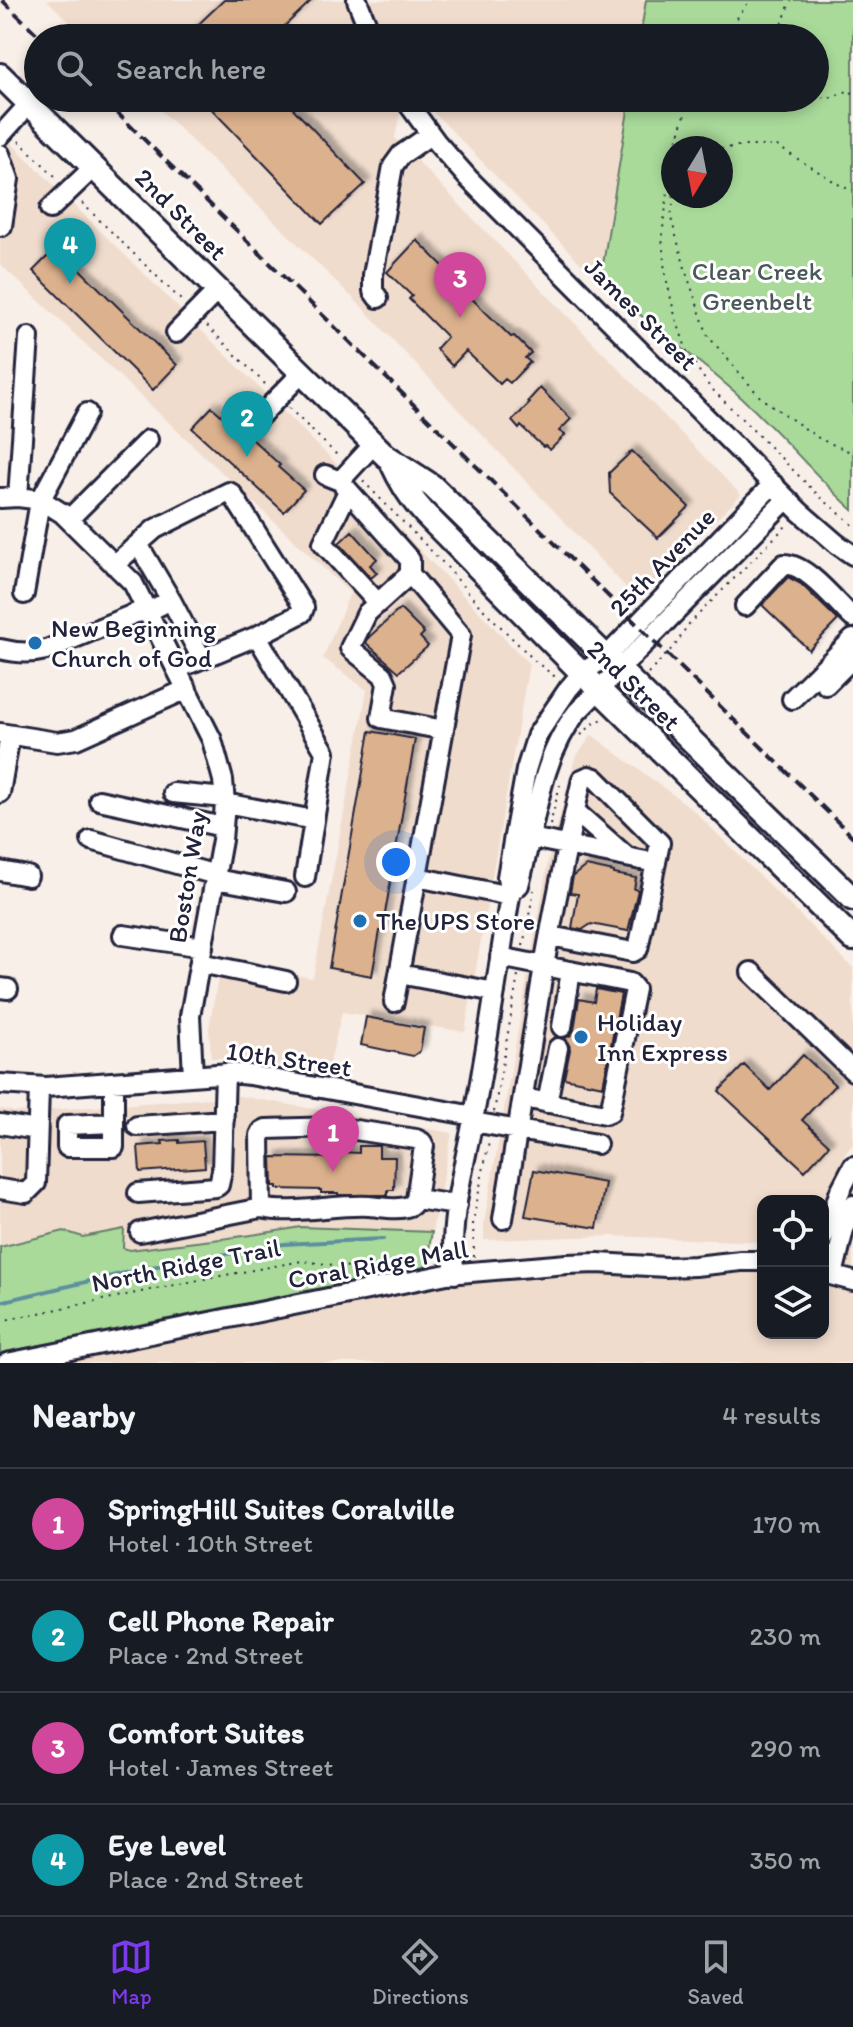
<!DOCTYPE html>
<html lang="en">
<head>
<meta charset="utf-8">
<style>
	body { margin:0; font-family:Itim,sans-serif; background:#242831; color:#f1f3f6 }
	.controls { position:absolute; right:24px; bottom:24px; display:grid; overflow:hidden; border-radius:16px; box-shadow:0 4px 12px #0003 }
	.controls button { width:72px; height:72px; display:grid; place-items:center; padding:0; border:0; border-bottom:2px solid #363941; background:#171b24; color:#f1f3f6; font:40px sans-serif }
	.compass { position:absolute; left:661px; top:136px; width:72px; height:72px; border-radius:50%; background:#171b24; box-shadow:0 4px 12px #0003; rotate:190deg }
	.you { position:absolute; left:396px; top:862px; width:28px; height:28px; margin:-20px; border:6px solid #fff; border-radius:50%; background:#1a73e8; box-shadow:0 0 0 12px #1a73e833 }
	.badge { display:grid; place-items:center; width:52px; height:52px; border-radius:50%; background:#7c3aed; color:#fff; font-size:26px; font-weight:700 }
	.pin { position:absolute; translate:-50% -66px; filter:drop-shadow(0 2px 4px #0008) }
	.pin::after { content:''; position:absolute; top:42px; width:28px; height:24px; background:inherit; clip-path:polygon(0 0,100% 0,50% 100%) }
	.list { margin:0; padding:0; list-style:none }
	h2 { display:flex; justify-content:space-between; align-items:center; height:104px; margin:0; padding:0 32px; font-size:34px }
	h2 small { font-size:26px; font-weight:400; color:#9ea1a6 }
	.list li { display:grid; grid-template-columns:52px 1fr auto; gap:24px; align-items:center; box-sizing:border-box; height:112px; padding:0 32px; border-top:2px solid #363941 }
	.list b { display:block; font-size:30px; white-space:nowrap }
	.list p { margin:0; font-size:26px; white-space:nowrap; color:#9ea1a6 }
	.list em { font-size:26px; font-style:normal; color:#9ea1a6 }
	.icon { flex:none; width:44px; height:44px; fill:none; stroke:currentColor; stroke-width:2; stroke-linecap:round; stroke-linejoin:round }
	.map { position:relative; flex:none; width:853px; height:1363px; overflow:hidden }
	.search { position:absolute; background:#171b24; box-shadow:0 4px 12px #0003; left:24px; right:24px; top:24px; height:88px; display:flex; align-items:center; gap:20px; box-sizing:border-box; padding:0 28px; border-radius:44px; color:#9ea1a6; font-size:30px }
	.sheet { height:552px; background:#171b24 }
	nav { display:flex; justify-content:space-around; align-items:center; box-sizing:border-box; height:112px; border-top:2px solid #363941; background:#171b24; font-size:22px; color:#9ea1a6 }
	nav a { display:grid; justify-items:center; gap:4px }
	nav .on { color:#7c3aed }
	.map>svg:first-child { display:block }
	.built { fill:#f0dccd }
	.green { fill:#a9da9a; stroke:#667e6a; stroke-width:2; fill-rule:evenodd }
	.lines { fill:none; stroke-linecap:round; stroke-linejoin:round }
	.stream { stroke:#5d8f9d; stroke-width:4 }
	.building { fill:#dcb18d; stroke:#22223b; stroke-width:2; filter:url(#shadow) }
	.minor-casing { stroke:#22223b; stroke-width:24 }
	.major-casing { stroke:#22223b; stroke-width:28 }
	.path { stroke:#22223b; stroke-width:2; stroke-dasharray:2 6; stroke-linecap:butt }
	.minor { stroke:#fff; stroke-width:18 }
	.major { stroke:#fff; stroke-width:22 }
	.rail { stroke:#22223b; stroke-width:4; stroke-dasharray:12 6; stroke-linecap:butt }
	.poi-dot { fill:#1f6fb2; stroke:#fff; stroke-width:3 }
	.labels { text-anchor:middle; stroke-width:6; stroke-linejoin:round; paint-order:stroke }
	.street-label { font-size:26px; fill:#22223b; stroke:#fff }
	.park-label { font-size:26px; fill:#4a5958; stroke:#fff }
	.poi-label { font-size:26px; fill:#22223b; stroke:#fff; text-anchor:start }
</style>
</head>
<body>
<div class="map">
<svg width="853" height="1363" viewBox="0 0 853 1363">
	<defs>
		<filter id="shadow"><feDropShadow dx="5.5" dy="-5.5" stdDeviation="2" flood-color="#0004"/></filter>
	</defs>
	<rect width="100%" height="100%" fill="#f8efe8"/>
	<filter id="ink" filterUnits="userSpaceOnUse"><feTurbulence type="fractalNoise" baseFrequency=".0125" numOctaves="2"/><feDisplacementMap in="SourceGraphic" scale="16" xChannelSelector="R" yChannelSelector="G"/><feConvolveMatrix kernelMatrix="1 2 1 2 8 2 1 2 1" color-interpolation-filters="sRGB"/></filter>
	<g filter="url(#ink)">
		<path class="built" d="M47,0H646L640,38H86Z
			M148,98H403L395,138L741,495L637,599L358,303Z
			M420,98H630L600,283Z
			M0,132L349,476L529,664L465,1032L342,1012L327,1075L245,1058H211L209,1028L221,962L313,978L367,690L323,658L350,593L0,264Z
			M592,735L691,808L853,968V1144L845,1154L823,1213V1201H763V1242L611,1236L484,1240V1223L548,861L575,758Z
			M239,1096L452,1133L432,1232L300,1227L123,1260L124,1230L0,1254V1109L15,1112L49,1110Z
			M853,1233V1363H0V1353L444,1268L763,1262V1333H823V1263L851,1237Z"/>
		<path class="green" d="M646,0H853V510C812,473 777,429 735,392C691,354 645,319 600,283L630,98H815V38H640ZM673,148H721V196H673Z
			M300,1227L432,1232L425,1271L0,1353V1247L64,1231L83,1237L124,1229L123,1248L130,1250C187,1242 244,1238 300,1227Z"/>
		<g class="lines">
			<path class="stream" d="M0,1302L146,1268L284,1244L383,1239"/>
		</g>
		<path class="building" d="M224,0H312L272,38H184Z
			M201,98H283L365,184L322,224Z
			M417,240L463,286L461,288L511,337L514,336L531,353L525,358L530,362L510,383L505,379L500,384L466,351L452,366L436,349L447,337L409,299L412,296L387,272Z
			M57,247L177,365L153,390L33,271Z
			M540,388L571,419L559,431L565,435L550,450L545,446L543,447L521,426L519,429L512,421L530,403L528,401Z
			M212,407L237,429L239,427L280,465L278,467L304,490L284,512L192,428Z
			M632,451L689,507L658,538L610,493L609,473Z
			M352,531L377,559L370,565L377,573L371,578L339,543Z
			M788,577L801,584L838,620L809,650L762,605Z
			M400,609L424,633L420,637L428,646L399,672L366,643L369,637Z
			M370,731L415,739L382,931H380L372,976L329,968Z
			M586,866L614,872V874L636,878L634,889L638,890L628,931L591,924L582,930L572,928L578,894L570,893L573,876Z
			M596,989L621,994L603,1086L564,1078L570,1050L569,1043L565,1038L571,1035L574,1030L579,999L594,1002Z
			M366,1017L424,1028L420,1051L413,1056L361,1045Z
			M803,1055L835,1085L802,1120L829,1145L805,1171L719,1091L744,1065L770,1090Z
			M179,1140V1143L203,1141L205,1167L140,1172L138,1146L163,1144L162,1141Z
			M359,1146H379V1157H395L394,1190H388V1195H338V1193H321V1190L277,1189V1186H273L272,1157L340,1158V1152L359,1153Z
			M534,1170L605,1183L597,1228L525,1216Z"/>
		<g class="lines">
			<g class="minor-casing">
				<path id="minor" d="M357,0L372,38
					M404,98L437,143L468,178L800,512L837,544L853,555
					M0,136L29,104
					M0,154L9,179L2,226
					M50,209L94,167
					M378,298L373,291V275L393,166L401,155L430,135
					M176,333L218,290
					M259,417L302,373
					M325,475L340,481L410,560V574L461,635L394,1002
					M340,481L374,444
					M348,491L323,543L377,602
					M18,497L29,337
					M0,498L18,497L34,499L46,503L62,513L133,583L212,740L223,780L225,803L222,840L190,1016L193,1076
					M69,519L148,440
					M138,544L171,600L202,659
					M114,565L155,529L229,492L232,494L304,608L302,613L257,636L177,669
					M410,574L367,613L350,648L383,675L387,684L381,718L444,730
					M24,594L40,501L87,413
					M745,606L784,564C807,564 836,602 853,618
					M257,636L325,752L305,877
					M0,649C16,653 30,654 46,650L136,613L149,611L171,600
					M826,685L853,658
					M792,699L853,639
					M0,733L57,742L76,739L187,689
					M0,793L10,735
					M173,793L225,798
					M99,800L223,827
					M225,803L314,820
					M575,811L627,857
					M531,838L656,863
					M91,840L216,875
					M0,871L28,876
					M417,877L510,896
					M215,879L286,892
					M511,892L519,885C535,827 539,760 577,712L787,499
					M123,935L203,947
					M500,957L630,983L635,989L610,1112L605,1114L524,1098
					M200,963L286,981
					M751,972L853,1071
					M399,974L495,992
					M0,988L8,989
					M562,1027L571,971
					M114,1082V1123L67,1125V1147H114V1123
					M0,1084L46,1087L230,1073L250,1075L474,1116
					M547,1103L558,1048
					M473,1122L597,1144
					M0,1124L37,1130
					M137,1126L224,1120
					M0,1189L26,1193L36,1183L39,1088
					M138,1193L216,1187L219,1185L222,1170L225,1073
					M261,1208C295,1215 334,1204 369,1206C383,1207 399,1211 412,1205L416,1199
					M503,1219L544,966C555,903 568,841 582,779L589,776L595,778L660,843L638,949L633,952L550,936
					M140,1232L261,1208L260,1135L262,1131L266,1129L335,1127L416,1139L422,1142L424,1146L416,1199L457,1205
					M823,1238L840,1191L853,1166
					M823,1273L853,1281
					M455,1274C447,1225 465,1164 474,1115C488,1042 498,969 510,896L507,877L514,836L526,770L537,735L569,688L582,673L606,657L773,484
					M833,1275L847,1217L853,1205
					M7,1363L447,1274L567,1264L598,1263L666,1267L695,1266L741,1261H763"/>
			</g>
			<g class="major-casing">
				<path id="major" d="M0,75L386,456L432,486L853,899
					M391,461C400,481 410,498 425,514L582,673L853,939"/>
			</g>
			<path class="path" d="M723,38L750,0
				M783,38L779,32L791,0
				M815,94L827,99L850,90L853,94
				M19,141L57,178
				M675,148L690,98
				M721,149L737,146H777L843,187L853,190
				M673,154L662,236L665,273L675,316L688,354L709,386L818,495L853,525
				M674,196L671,218L687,275L708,336L761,398L820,439L853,453
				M82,203L183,302
				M207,326L268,387
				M289,408L339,457
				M363,481L446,566L478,604L536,662L558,679
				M648,674L677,643L687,626L788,524
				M581,735L594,723L605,718
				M550,825L560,785
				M523,946L534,890
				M494,1112L518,976
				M474,1257L473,1221L489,1142
				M0,1321L204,1279L302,1261L375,1270L392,1268"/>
			<use href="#minor" class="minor"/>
			<use href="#major" class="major"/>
			<path class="rail" d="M2,0L41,38
				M102,98L853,837"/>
		</g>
	</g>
	<g class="poi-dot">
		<circle cx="35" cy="643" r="8"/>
		<circle cx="360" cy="921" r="8"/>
		<circle cx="581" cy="1037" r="8"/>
	</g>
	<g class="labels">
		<g class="street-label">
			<text transform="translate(181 214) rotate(45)" y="9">2nd Street</text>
			<text transform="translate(641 314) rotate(45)" y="9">James Street</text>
			<text transform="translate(662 562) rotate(-46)" y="9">25th Avenue</text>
			<text transform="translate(634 685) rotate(44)" y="9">2nd Street</text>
			<text transform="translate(187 877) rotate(-81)" y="9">Boston Way</text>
			<text transform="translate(289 1059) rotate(8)" y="9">10th Street</text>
			<text transform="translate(378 1264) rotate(-10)" y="9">Coral Ridge Mall</text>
			<text transform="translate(186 1265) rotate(-11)" y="9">North Ridge Trail</text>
		</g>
		<g class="park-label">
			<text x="757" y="280">Clear Creek<tspan x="757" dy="30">Greenbelt</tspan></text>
		</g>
		<g class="poi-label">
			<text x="51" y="637">New Beginning<tspan x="51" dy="30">Church of God</tspan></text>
			<text x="376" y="930">The UPS Store</text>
			<text x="597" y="1031">Holiday<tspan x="597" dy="30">Inn Express</tspan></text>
		</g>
	</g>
</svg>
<div class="controls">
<button><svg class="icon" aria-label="locate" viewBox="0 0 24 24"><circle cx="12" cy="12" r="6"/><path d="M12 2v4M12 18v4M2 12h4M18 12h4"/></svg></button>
<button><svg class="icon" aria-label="layers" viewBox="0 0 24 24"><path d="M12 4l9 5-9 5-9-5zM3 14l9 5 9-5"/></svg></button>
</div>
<svg class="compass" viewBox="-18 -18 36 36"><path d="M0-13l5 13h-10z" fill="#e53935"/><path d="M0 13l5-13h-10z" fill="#9ea1a6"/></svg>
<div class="you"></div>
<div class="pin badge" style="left:333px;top:1172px;background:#d1479c">1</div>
<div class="pin badge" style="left:247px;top:457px;background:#0f9aa8">2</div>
<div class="pin badge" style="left:460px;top:318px;background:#d1479c">3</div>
<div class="pin badge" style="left:70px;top:284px;background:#0f9aa8">4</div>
<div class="search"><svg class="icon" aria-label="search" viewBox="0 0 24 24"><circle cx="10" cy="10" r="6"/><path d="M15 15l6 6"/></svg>Search here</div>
</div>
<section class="sheet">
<h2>Nearby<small>4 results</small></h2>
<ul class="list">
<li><span class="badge" style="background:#d1479c">1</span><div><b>SpringHill Suites Coralville</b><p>Hotel · 10th Street</p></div><em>170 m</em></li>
<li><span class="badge" style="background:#0f9aa8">2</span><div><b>Cell Phone Repair</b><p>Place · 2nd Street</p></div><em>230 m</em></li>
<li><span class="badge" style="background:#d1479c">3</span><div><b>Comfort Suites</b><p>Hotel · James Street</p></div><em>290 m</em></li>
<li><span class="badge" style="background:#0f9aa8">4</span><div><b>Eye Level</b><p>Place · 2nd Street</p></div><em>350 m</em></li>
</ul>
</section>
<nav>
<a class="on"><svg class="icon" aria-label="map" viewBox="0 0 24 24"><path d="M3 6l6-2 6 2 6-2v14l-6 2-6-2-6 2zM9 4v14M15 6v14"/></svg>Map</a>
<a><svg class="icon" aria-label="directions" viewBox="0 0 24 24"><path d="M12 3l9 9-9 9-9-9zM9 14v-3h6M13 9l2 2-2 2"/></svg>Directions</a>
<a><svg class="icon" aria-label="saved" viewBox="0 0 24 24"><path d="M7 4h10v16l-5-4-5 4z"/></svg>Saved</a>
</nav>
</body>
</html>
